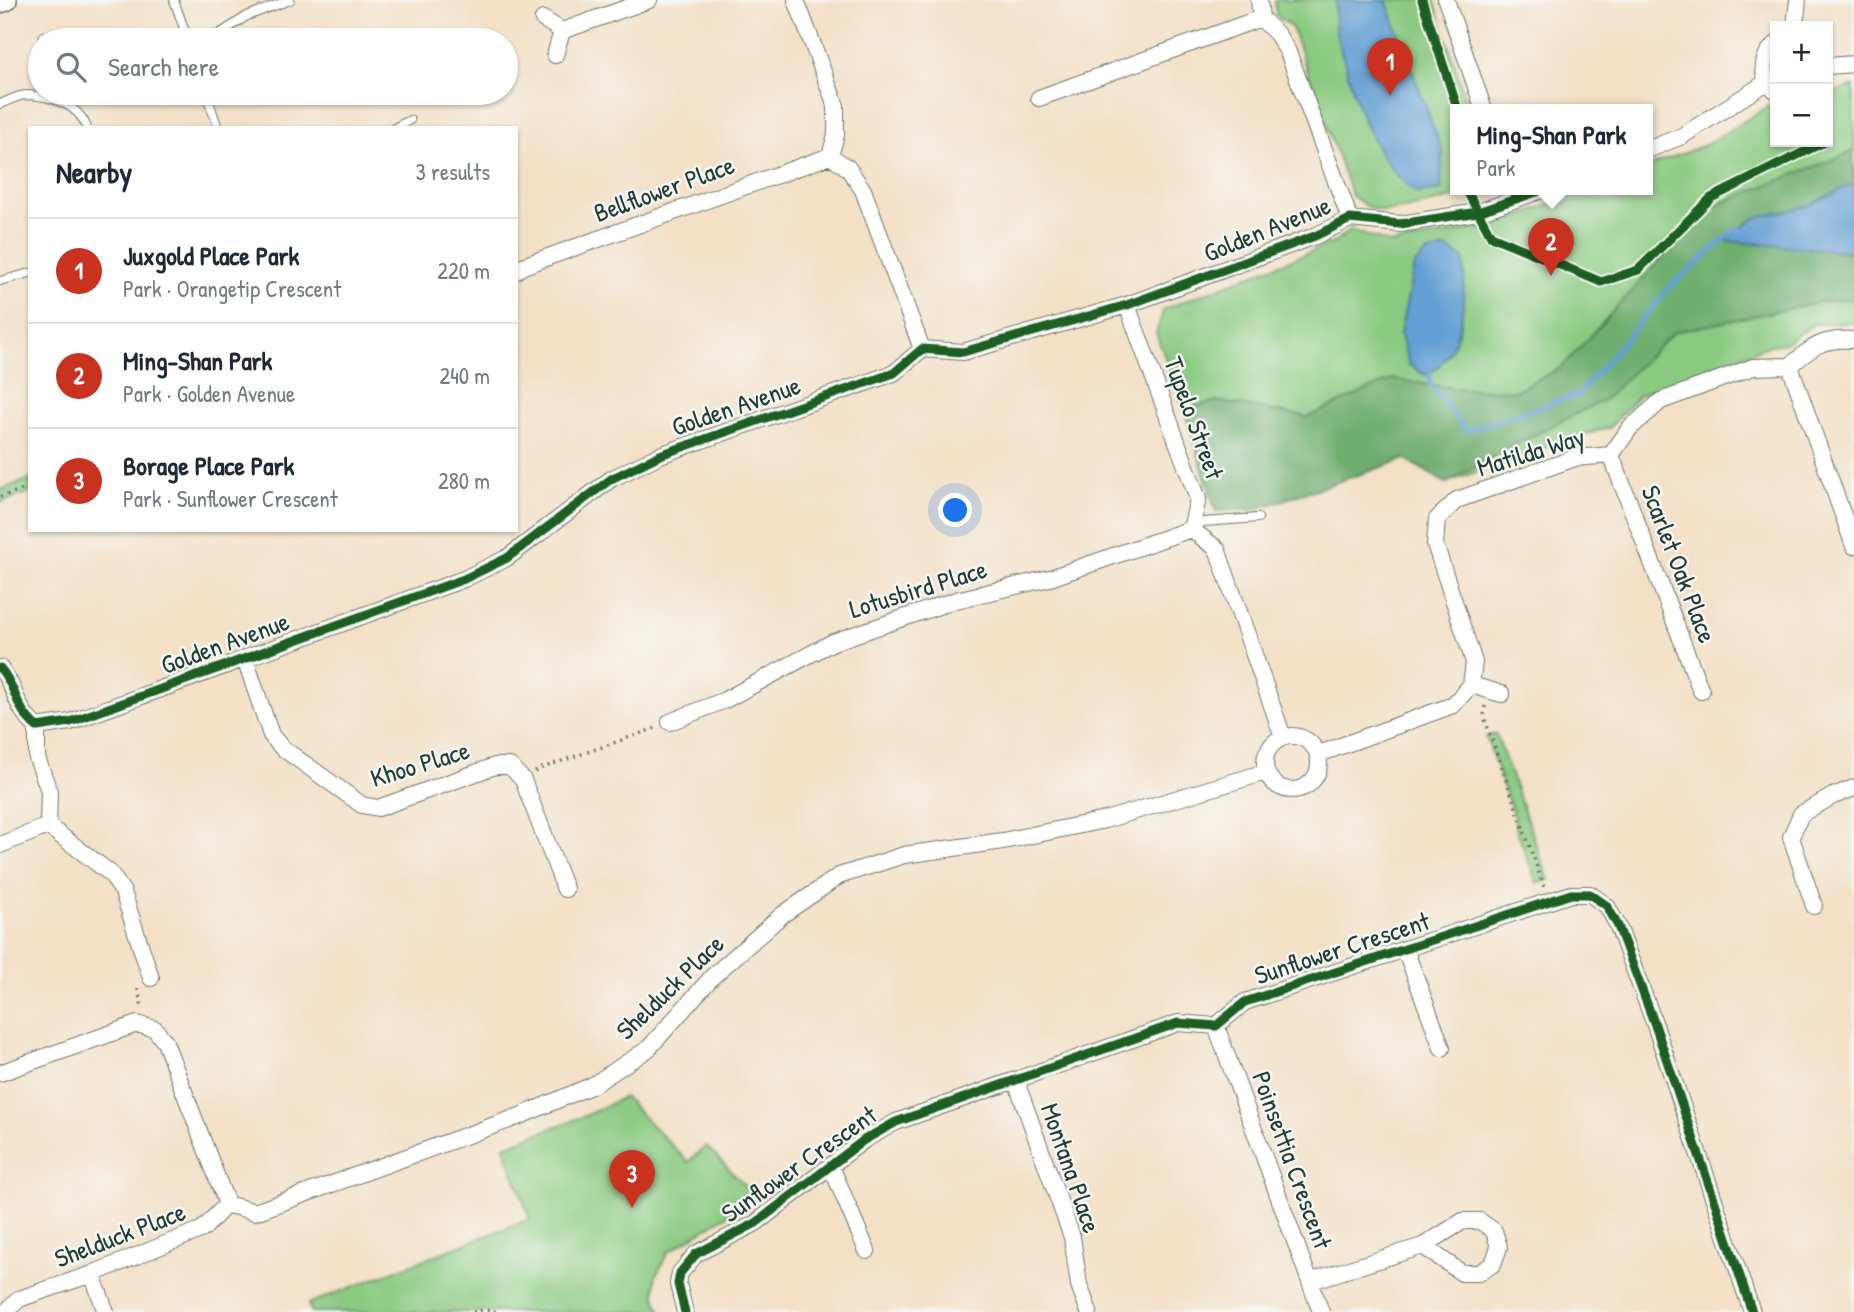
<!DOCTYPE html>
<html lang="en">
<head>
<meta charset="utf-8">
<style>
	body { margin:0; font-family:"Patrick Hand",sans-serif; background:#f6f6f7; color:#1f2937 }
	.controls { position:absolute; right:21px; top:21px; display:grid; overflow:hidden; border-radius:0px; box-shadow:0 2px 5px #0004 }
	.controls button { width:63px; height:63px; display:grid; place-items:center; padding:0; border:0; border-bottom:2px solid #e0e1e3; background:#fff; color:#1f2937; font:35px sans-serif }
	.you { position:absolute; left:956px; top:511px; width:24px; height:24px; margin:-18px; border:5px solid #fff; border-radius:50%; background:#1a73e8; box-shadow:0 0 0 10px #1a73e833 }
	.badge { display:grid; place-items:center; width:46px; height:46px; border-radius:50%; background:#c8321e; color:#fff; font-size:23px; font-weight:700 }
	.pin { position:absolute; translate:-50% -58px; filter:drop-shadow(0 2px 4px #0008) }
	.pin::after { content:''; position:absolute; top:37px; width:24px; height:21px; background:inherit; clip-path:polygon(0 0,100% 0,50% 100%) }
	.popup { position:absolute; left:1450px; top:104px; width:203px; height:91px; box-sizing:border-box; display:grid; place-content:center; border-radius:0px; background:#fff; filter:drop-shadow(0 2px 5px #0005); font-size:23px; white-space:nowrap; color:#747a83 }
	.popup b { font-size:26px; color:#1f2937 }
	.popup::after { content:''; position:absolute; left:50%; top:100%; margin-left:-14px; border:14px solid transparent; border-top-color:#fff }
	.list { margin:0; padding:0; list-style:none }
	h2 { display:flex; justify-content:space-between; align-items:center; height:91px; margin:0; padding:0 28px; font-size:30px }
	h2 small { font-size:23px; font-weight:400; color:#747a83 }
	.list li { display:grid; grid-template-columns:46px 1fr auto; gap:21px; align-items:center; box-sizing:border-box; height:105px; padding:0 28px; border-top:2px solid #e0e1e3 }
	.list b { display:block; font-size:26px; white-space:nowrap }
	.list p { margin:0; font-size:23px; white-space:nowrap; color:#747a83 }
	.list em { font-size:23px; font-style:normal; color:#747a83 }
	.icon { flex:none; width:38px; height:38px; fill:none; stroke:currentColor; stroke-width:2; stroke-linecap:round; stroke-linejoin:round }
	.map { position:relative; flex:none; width:1854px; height:1312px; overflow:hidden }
	.search { position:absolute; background:#fff; box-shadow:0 2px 5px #0004; left:28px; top:28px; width:490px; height:77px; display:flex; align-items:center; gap:18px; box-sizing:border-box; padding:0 24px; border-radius:38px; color:#747a83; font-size:26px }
	.panel { position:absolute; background:#fff; box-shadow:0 2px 5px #0004; left:28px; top:126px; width:490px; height:406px; border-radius:0px }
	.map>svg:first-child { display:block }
	.green { fill:#8aca81; stroke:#54845a; stroke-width:2 }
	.forest { fill:#6fae6f; stroke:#477652; stroke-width:2 }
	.water { fill:#649fd4; stroke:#426e84; stroke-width:2 }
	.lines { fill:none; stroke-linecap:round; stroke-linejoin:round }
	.stream { stroke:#649fd4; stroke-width:5 }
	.lane-casing { stroke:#697667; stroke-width:10 }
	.street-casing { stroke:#697667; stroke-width:18 }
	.secondary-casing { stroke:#697667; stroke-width:24 }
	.path { stroke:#697667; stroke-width:3.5; stroke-dasharray:2 5; stroke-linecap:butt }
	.lane { stroke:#fff; stroke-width:8 }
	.street { stroke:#fff; stroke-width:16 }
	.secondary { stroke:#fff; stroke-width:21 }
	.cycleway-casing { stroke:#f6f6f2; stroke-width:13 }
	.cycleway { stroke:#1b5e20; stroke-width:9 }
	.labels { text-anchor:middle; stroke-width:5; stroke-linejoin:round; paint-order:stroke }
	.street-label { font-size:26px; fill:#1f3d34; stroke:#f6f6f2 }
</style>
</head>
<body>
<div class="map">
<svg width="1854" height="1312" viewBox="0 0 1854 1312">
	<rect width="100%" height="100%" fill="#f6f6f2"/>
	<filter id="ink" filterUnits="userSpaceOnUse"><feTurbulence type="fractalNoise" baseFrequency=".0143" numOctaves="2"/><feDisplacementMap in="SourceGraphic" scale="14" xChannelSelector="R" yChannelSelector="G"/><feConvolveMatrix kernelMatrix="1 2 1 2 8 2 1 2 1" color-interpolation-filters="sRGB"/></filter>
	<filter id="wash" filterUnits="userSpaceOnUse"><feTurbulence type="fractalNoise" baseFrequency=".00686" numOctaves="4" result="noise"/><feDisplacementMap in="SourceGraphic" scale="28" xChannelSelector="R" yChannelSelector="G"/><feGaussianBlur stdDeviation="1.57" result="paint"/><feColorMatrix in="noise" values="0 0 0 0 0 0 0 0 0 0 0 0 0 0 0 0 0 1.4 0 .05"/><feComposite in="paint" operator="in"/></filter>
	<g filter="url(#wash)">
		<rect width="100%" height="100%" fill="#f3e0c6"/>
		<path class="green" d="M1275,0H1434L1469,110H1455V190H1474C1459,198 1398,212 1382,211C1370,210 1361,202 1352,196L1292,28L1276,15Z
			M1854,86V323L1814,324L1785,343L1770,345L1639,395L1609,428L1577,436L1446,483L1405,459L1256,509L1216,511L1184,409L1156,333L1164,309L1336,242L1349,230L1392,244L1498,225L1586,190H1647V167L1705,145L1769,106L1775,108V142H1828V100L1832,93Z
			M30,479V492L0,503V490Z
			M1496,734L1549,880L1537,883L1517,831L1514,817L1486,737Z
			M624,1097L688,1162L706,1146L756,1197L668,1252L655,1278V1295L661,1312H311L308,1304L530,1219L504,1146L587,1115Z"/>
		<path class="forest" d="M1854,151V299L1827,301L1674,332L1604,400L1516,444L1446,483L1405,459L1256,509L1216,511L1184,409L1217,401L1308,417L1392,379L1453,388L1514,391L1561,368L1708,208Z"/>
		<path class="water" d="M1336,0H1386L1443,153L1441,190L1417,193C1376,163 1358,111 1345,64C1342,52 1336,39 1335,27C1334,18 1336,9 1336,0Z
			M1854,183V252L1725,241L1755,218L1808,206Z
			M1445,248L1464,258C1465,298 1466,355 1425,375L1409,365L1400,333L1414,266L1426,253Z"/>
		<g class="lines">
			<path class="stream" d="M1430,369V383L1466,431L1578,395L1669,288L1735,230H1745"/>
		</g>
	</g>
	<g filter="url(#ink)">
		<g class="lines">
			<g class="lane-casing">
				<path id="lane" d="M174,0L188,40
					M43,36L44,40
					M210,40L247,16L290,0
					M206,93L218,128
					M0,104C8,101 18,95 27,95C50,96 79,104 87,128
					M394,128L410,120
					M0,281L30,273
					M1192,528L1204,522L1258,518"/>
			</g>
			<g class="street-casing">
				<path id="street" d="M796,0L836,106V135L830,156L848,168L863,190L922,349
					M1259,0L1261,18L1277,34L1288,52L1350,219
					M1446,0L1484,110
					M543,19L562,31L555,55
					M1795,26L1798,0
					M562,31L649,0
					M1775,45C1760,58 1760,77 1775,90
					M1828,66L1854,64
					M1039,98L1261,18
					M1647,150L1682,136L1767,82
					M516,271L523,266L830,156
					M1127,305L1198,499L1191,529L1217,549L1283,737
					M1790,366L1854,546
					M1790,366C1813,346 1822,338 1854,340
					M1611,455L1701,691
					M245,659L271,735L281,747L362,805L378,808L495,766H510L523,780L565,889
					M0,668C17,687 14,708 37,727L70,722L464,579L507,558L611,479L660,455L894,373L922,349L963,352L1127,305L1315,236L1350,219L1400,224L1478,212L1542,190
					M1471,685L1502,694
					M670,722L725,700L833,642L956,600L1050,578L1191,529
					M37,727V758L49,791L48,826L110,873L123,892L151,978
					M1265 763a27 27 0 1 1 54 0a27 27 0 1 1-54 0Z
					M1319,754L1453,705L1471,685L1474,662L1435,544L1437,519L1457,500L1575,458L1611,455L1630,428L1661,401L1753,367L1790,366
					M0,845L48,826
					M1814,906L1791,837L1801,814L1833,796L1854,788
					M1405,949L1442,1048
					M1216,1026L1321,1312
					M0,1073L137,1024L155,1029L165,1042L227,1204
					M1016,1081L1072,1237L1079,1285L1089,1312
					M831,1166L867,1251
					M92,1274L106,1312
					M1311,1281L1423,1246L1463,1221H1480L1494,1231L1499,1247L1493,1264L1479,1273H1462L1423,1246
					M6,1312L19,1299L92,1274L203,1229L227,1204L255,1212L520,1116L593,1085L648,1049L713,976L782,915L839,876L904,855L1003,841L1105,820L1266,772
					M685,1312L678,1284L680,1273L696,1254L756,1223L864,1140L896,1122L1178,1023L1216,1026L1245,1002L1571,894H1590L1607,906L1618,926L1655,1025L1752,1312"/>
			</g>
			<g class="secondary-casing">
				<path id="secondary" d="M0,2L6,0"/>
			</g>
			<path class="path" d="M0,497L30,487
				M1485,706L1484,717L1544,887
				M535,772L542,768L656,728
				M138,989L142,1008
				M473,1312L483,1310L499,1312"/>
			<use href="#lane" class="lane"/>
			<use href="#street" class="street"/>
			<use href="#secondary" class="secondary"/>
			<g class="cycleway-casing">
				<path id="cycleway" d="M1422,0L1458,110
					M1469,190L1468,193L1491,236L1601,282L1638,270L1711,198L1824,142
					M0,668C17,687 14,708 37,727L70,722L464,579L507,558L611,479L660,455L894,373L922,349L963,352L1127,305L1315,236L1350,219L1400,224L1478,212L1542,190
					M685,1312L678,1284L680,1273L696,1254L756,1223L864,1140L896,1122L1178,1023L1216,1026L1245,1002L1571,894H1590L1607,906L1618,926L1655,1025L1752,1312"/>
			</g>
			<use href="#cycleway" class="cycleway"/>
		</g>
	</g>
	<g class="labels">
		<g class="street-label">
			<text transform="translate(664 189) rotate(-20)" y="9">Bellflower Place</text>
			<text transform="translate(1267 229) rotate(-22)" y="9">Golden Avenue</text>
			<text transform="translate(736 406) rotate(-19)" y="9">Golden Avenue</text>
			<text transform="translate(1194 418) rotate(70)" y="9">Tupelo Street</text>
			<text transform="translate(1531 452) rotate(-17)" y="9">Matilda Way</text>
			<text transform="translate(1679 564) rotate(69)" y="9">Scarlet Oak Place</text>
			<text transform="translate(918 589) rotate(-17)" y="9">Lotusbird Place</text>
			<text transform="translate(225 643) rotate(-20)" y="9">Golden Avenue</text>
			<text transform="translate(420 764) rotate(-17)" y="9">Khoo Place</text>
			<text transform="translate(1342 948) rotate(-18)" y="9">Sunflower Crescent</text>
			<text transform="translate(670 987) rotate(-44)" y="9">Shelduck Place</text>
			<text transform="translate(1292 1160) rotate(70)" y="9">Poinsettia Crescent</text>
			<text transform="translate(799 1164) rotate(-35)" y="9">Sunflower Crescent</text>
			<text transform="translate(1071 1168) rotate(71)" y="9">Montana Place</text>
			<text transform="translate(120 1235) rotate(-21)" y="9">Shelduck Place</text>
		</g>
	</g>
</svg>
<div class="controls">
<button>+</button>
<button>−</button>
</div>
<div class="you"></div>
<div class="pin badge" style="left:1390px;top:96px">1</div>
<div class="pin badge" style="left:1551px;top:276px">2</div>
<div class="popup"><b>Ming-Shan Park</b>Park</div>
<div class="pin badge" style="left:632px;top:1208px">3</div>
<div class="search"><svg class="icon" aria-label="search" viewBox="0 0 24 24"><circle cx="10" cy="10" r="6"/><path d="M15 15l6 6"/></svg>Search here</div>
<section class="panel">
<h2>Nearby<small>3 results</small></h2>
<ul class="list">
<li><span class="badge">1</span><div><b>Juxgold Place Park</b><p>Park · Orangetip Crescent</p></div><em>220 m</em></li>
<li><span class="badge">2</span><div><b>Ming-Shan Park</b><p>Park · Golden Avenue</p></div><em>240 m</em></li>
<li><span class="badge">3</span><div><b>Borage Place Park</b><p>Park · Sunflower Crescent</p></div><em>280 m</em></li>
</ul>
</section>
</div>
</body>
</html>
